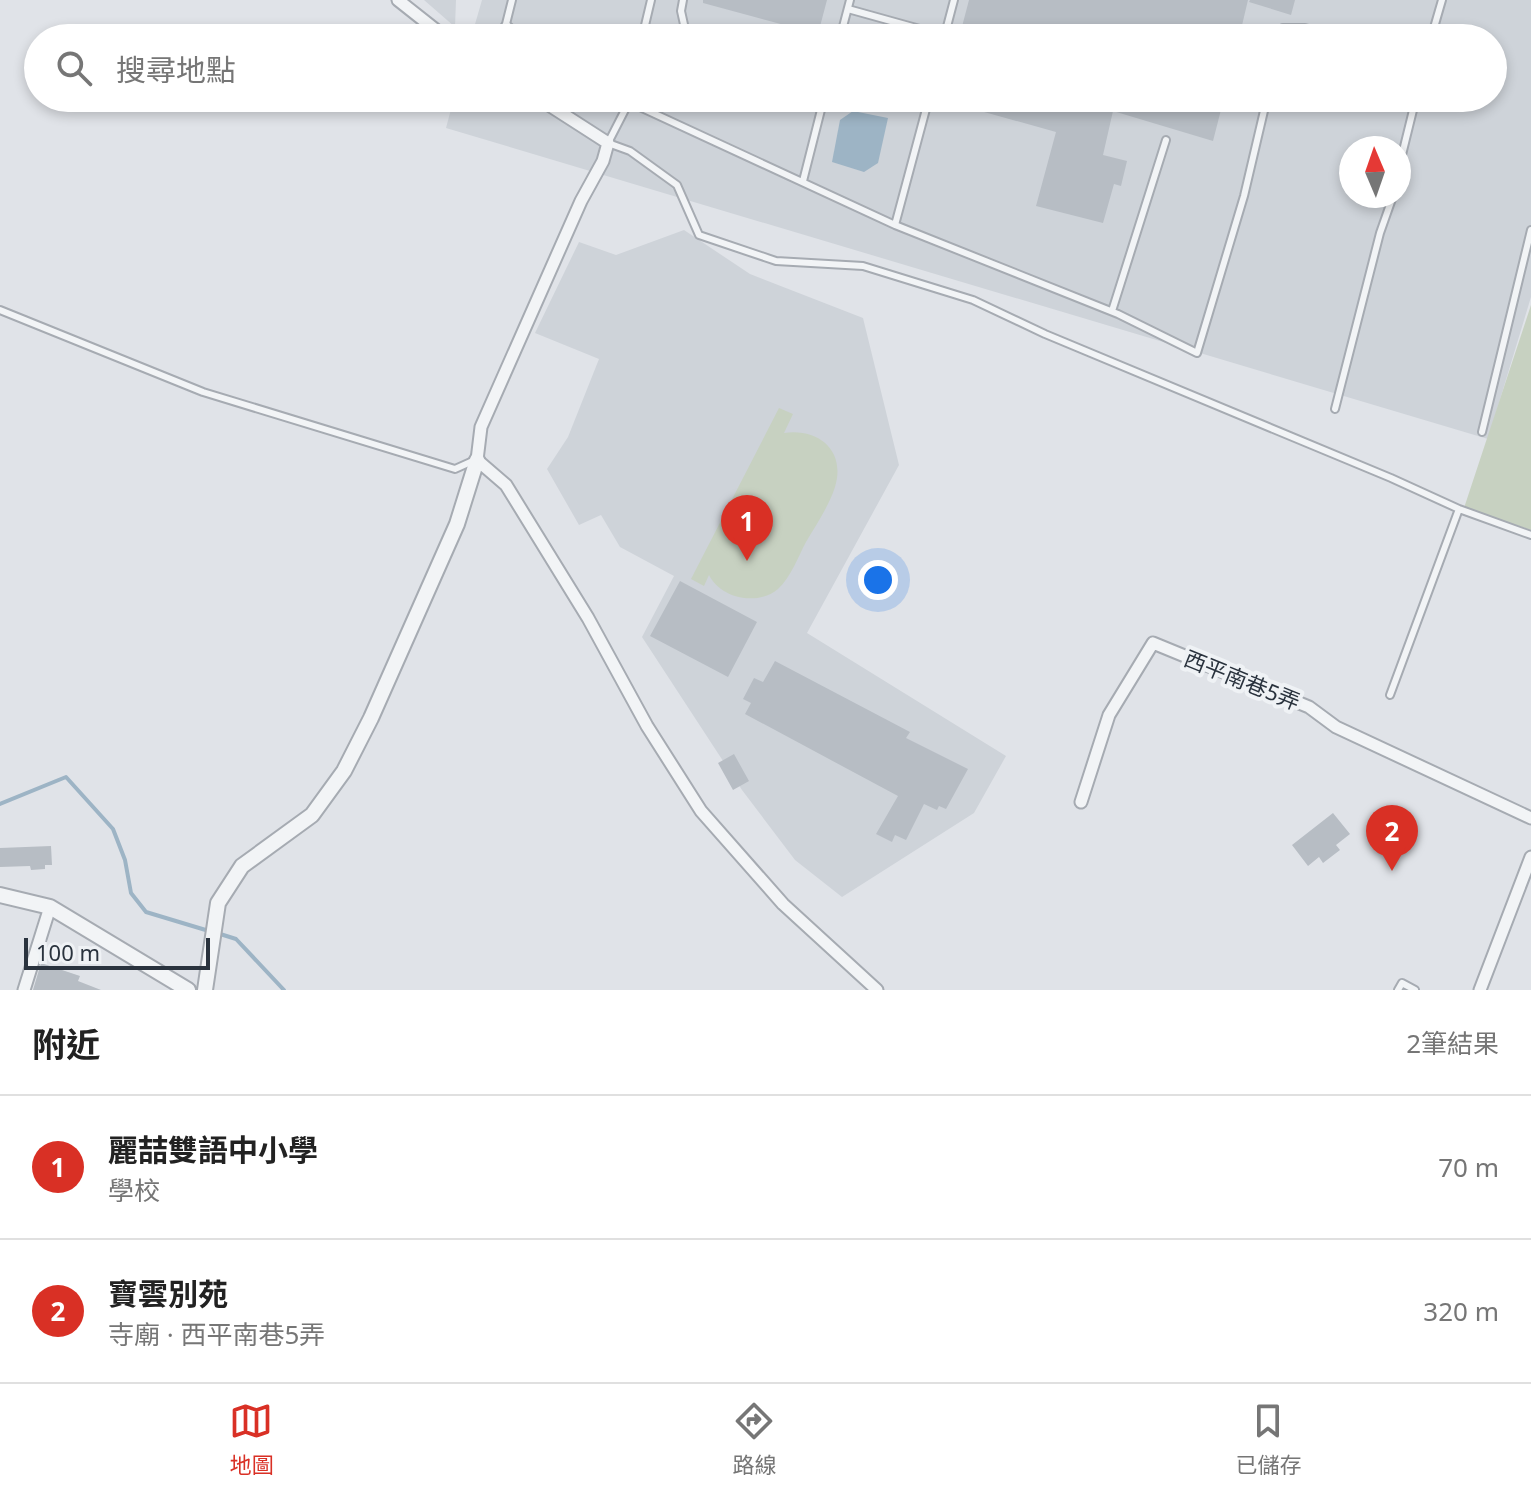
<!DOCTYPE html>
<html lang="zh-TW">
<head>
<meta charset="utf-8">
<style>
	body { margin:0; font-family:"Noto Sans","Noto Sans TC",sans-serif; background:#f2f2f2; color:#222 }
	.compass { position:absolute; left:1339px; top:136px; width:72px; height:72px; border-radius:50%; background:#fff; box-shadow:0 4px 12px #0003; rotate:358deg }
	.scale { position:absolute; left:24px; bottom:20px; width:186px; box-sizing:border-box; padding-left:8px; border:4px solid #2a333e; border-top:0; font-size:22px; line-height:28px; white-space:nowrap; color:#2a333e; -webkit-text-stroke:6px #eff2f5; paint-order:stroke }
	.you { position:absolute; left:878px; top:580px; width:28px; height:28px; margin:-20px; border:6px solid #fff; border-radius:50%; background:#1a73e8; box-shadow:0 0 0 12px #1a73e833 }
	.badge { display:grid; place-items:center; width:52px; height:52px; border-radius:50%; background:#d93025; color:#fff; font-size:26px; font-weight:700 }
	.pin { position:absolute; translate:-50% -66px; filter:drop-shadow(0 2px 4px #0008) }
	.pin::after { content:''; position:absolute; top:42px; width:28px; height:24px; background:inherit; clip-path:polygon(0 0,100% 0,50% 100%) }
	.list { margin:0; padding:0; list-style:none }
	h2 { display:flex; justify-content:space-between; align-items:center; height:104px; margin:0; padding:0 32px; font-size:34px }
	h2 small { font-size:26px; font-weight:400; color:#767676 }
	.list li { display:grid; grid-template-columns:52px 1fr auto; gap:24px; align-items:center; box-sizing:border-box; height:144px; padding:0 32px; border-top:2px solid #e0e0e0 }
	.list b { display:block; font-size:30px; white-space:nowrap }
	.list p { margin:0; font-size:26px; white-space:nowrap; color:#767676 }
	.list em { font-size:26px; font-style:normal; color:#767676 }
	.icon { flex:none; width:44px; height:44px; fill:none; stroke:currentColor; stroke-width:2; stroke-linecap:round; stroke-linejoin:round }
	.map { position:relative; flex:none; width:1531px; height:990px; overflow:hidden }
	.search { position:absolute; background:#fff; box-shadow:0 4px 12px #0003; left:24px; right:24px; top:24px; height:88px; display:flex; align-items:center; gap:20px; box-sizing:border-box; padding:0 28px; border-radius:44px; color:#767676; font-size:30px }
	.sheet { height:392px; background:#fff }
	nav { display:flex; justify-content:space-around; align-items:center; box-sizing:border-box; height:112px; border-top:2px solid #e0e0e0; background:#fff; font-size:22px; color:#767676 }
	nav a { display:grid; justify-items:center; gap:4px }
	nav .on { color:#d93025 }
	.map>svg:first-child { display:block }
	.built { fill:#ced3d9; fill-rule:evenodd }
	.green { fill:#c7d1c1 }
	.water { fill:#9db4c5 }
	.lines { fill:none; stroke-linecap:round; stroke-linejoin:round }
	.stream { stroke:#9db4c5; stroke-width:4 }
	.building { fill:#b7bdc4 }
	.service-casing { stroke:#a6abb2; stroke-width:10 }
	.minor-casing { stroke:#a6abb2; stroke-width:15 }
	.tertiary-casing { stroke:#a6abb2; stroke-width:18 }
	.service { stroke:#f2f4f6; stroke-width:6 }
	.minor { stroke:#f2f4f6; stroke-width:11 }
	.tertiary { stroke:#f2f4f6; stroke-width:14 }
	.labels { text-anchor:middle; stroke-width:8; stroke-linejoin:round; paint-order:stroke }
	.street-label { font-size:22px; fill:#2a333e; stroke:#eff2f5 }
</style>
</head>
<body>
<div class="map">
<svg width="1531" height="990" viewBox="0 0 1531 990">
	<rect width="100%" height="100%" fill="#e0e3e8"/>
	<path class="built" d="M424,0H456L455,27Z
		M482,0H1531V297L1488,439L446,128L454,98H1493V38H471ZM1351,148H1399V196H1351Z
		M684,230L750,274L863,318L899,465L807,633L1006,756L974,813L842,897L795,860L742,790L642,637L674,576L620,547L601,515L579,525L547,469L568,437L599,359L535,333L579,242L616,255Z"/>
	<path class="green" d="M1531,305V530L1464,508Z
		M779,408L793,414L784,433C819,428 846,451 835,487C829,506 816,525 806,542C798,557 791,577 778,589C758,606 721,599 709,575L704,586L691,579Z"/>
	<path class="water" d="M853,111L888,118L878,163L864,172L832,162L840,120Z"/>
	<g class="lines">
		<path class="stream" d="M0,804L66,777L113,829L125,860L131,893L146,912L209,931
			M217,933L236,939L284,990"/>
	</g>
	<path class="building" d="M703,0H827L818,34L703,3Z
		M969,0H1248L1239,38H959Z
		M1250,0H1295L1291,15L1249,2Z
		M946,98H1224L1213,141L1113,111L1103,155L1127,161L1121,186L1114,184L1103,223L1036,206L1056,132L945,101Z
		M680,581L757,622L728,677L650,636Z
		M775,661L910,732L906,738L968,769L946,809L939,806L937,810L924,804L906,840L895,835L892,842L876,834L898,796L745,714L751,703L743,699L754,678L763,682Z
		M734,754L749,781L733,790L718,763Z
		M1333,813L1350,834L1336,845L1340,850L1323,863L1319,857L1308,866L1292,845Z
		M51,846L52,865H45V869L31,870L30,866L0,867V848Z
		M41,963L80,976L78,981L101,990H33Z"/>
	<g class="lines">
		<g class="service-casing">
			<path id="service" d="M683,0L681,11L687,38
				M848,9L945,36
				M506,24L521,38
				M497,38L506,24L512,0
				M642,38L651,0
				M840,38L850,0
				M944,38L954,0
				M1281,38L1283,28H1305L1341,38
				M1431,38L1442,0
				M1267,98L1244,196L1197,353L1118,314L895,225L629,102L608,143L630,151L677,185L699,235L776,261L863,266L973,300L1045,334L1391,478L1459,509L1531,535
				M1399,167L1416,98
				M803,181L824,98
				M895,225L929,98
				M0,310L203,392L455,469L475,460
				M1112,311L1166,140
				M1335,409L1380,233L1393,196
				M1482,432L1531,230
				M1390,695L1459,509
				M1398,990L1402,983L1415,990"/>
		</g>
		<g class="minor-casing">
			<path id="minor" d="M398,0L446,38
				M538,98L608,143L603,161L581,201L481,427L477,460L506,485L588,618L647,726L701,811L783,904L877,990
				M1081,802L1109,715L1153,643L1309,707L1336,727L1531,818
				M24,990L50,907
				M1480,990L1531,857"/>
		</g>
		<g class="tertiary-casing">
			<path id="tertiary" d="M0,895L50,907L188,990
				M205,990L218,903L242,866L312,815L344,771L371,718L457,524L477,460"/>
		</g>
		<use href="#service" class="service"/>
		<use href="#minor" class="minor"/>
		<use href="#tertiary" class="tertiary"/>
	</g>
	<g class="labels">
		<g class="street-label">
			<text transform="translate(1242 680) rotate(22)" y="8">西平南巷5弄</text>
		</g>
	</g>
</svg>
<svg class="compass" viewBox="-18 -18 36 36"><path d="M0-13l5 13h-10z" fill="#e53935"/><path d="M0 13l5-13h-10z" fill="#767676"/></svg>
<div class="scale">100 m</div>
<div class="you"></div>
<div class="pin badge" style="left:747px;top:561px">1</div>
<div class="pin badge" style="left:1392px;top:871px">2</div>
<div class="search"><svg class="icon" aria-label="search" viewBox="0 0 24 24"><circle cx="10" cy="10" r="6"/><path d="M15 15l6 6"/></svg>搜尋地點</div>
</div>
<section class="sheet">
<h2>附近<small>2筆結果</small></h2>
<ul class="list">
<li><span class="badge">1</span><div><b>麗喆雙語中小學</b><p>學校</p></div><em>70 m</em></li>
<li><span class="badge">2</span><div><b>寶雲別苑</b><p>寺廟 · 西平南巷5弄</p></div><em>320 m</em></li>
</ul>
</section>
<nav>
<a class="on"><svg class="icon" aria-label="map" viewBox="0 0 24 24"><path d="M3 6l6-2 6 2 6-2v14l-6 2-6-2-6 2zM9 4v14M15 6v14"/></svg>地圖</a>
<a><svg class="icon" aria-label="directions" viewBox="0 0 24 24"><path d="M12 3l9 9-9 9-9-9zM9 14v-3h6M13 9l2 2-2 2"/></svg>路線</a>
<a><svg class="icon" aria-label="saved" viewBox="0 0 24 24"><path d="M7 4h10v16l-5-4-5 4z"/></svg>已儲存</a>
</nav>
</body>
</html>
